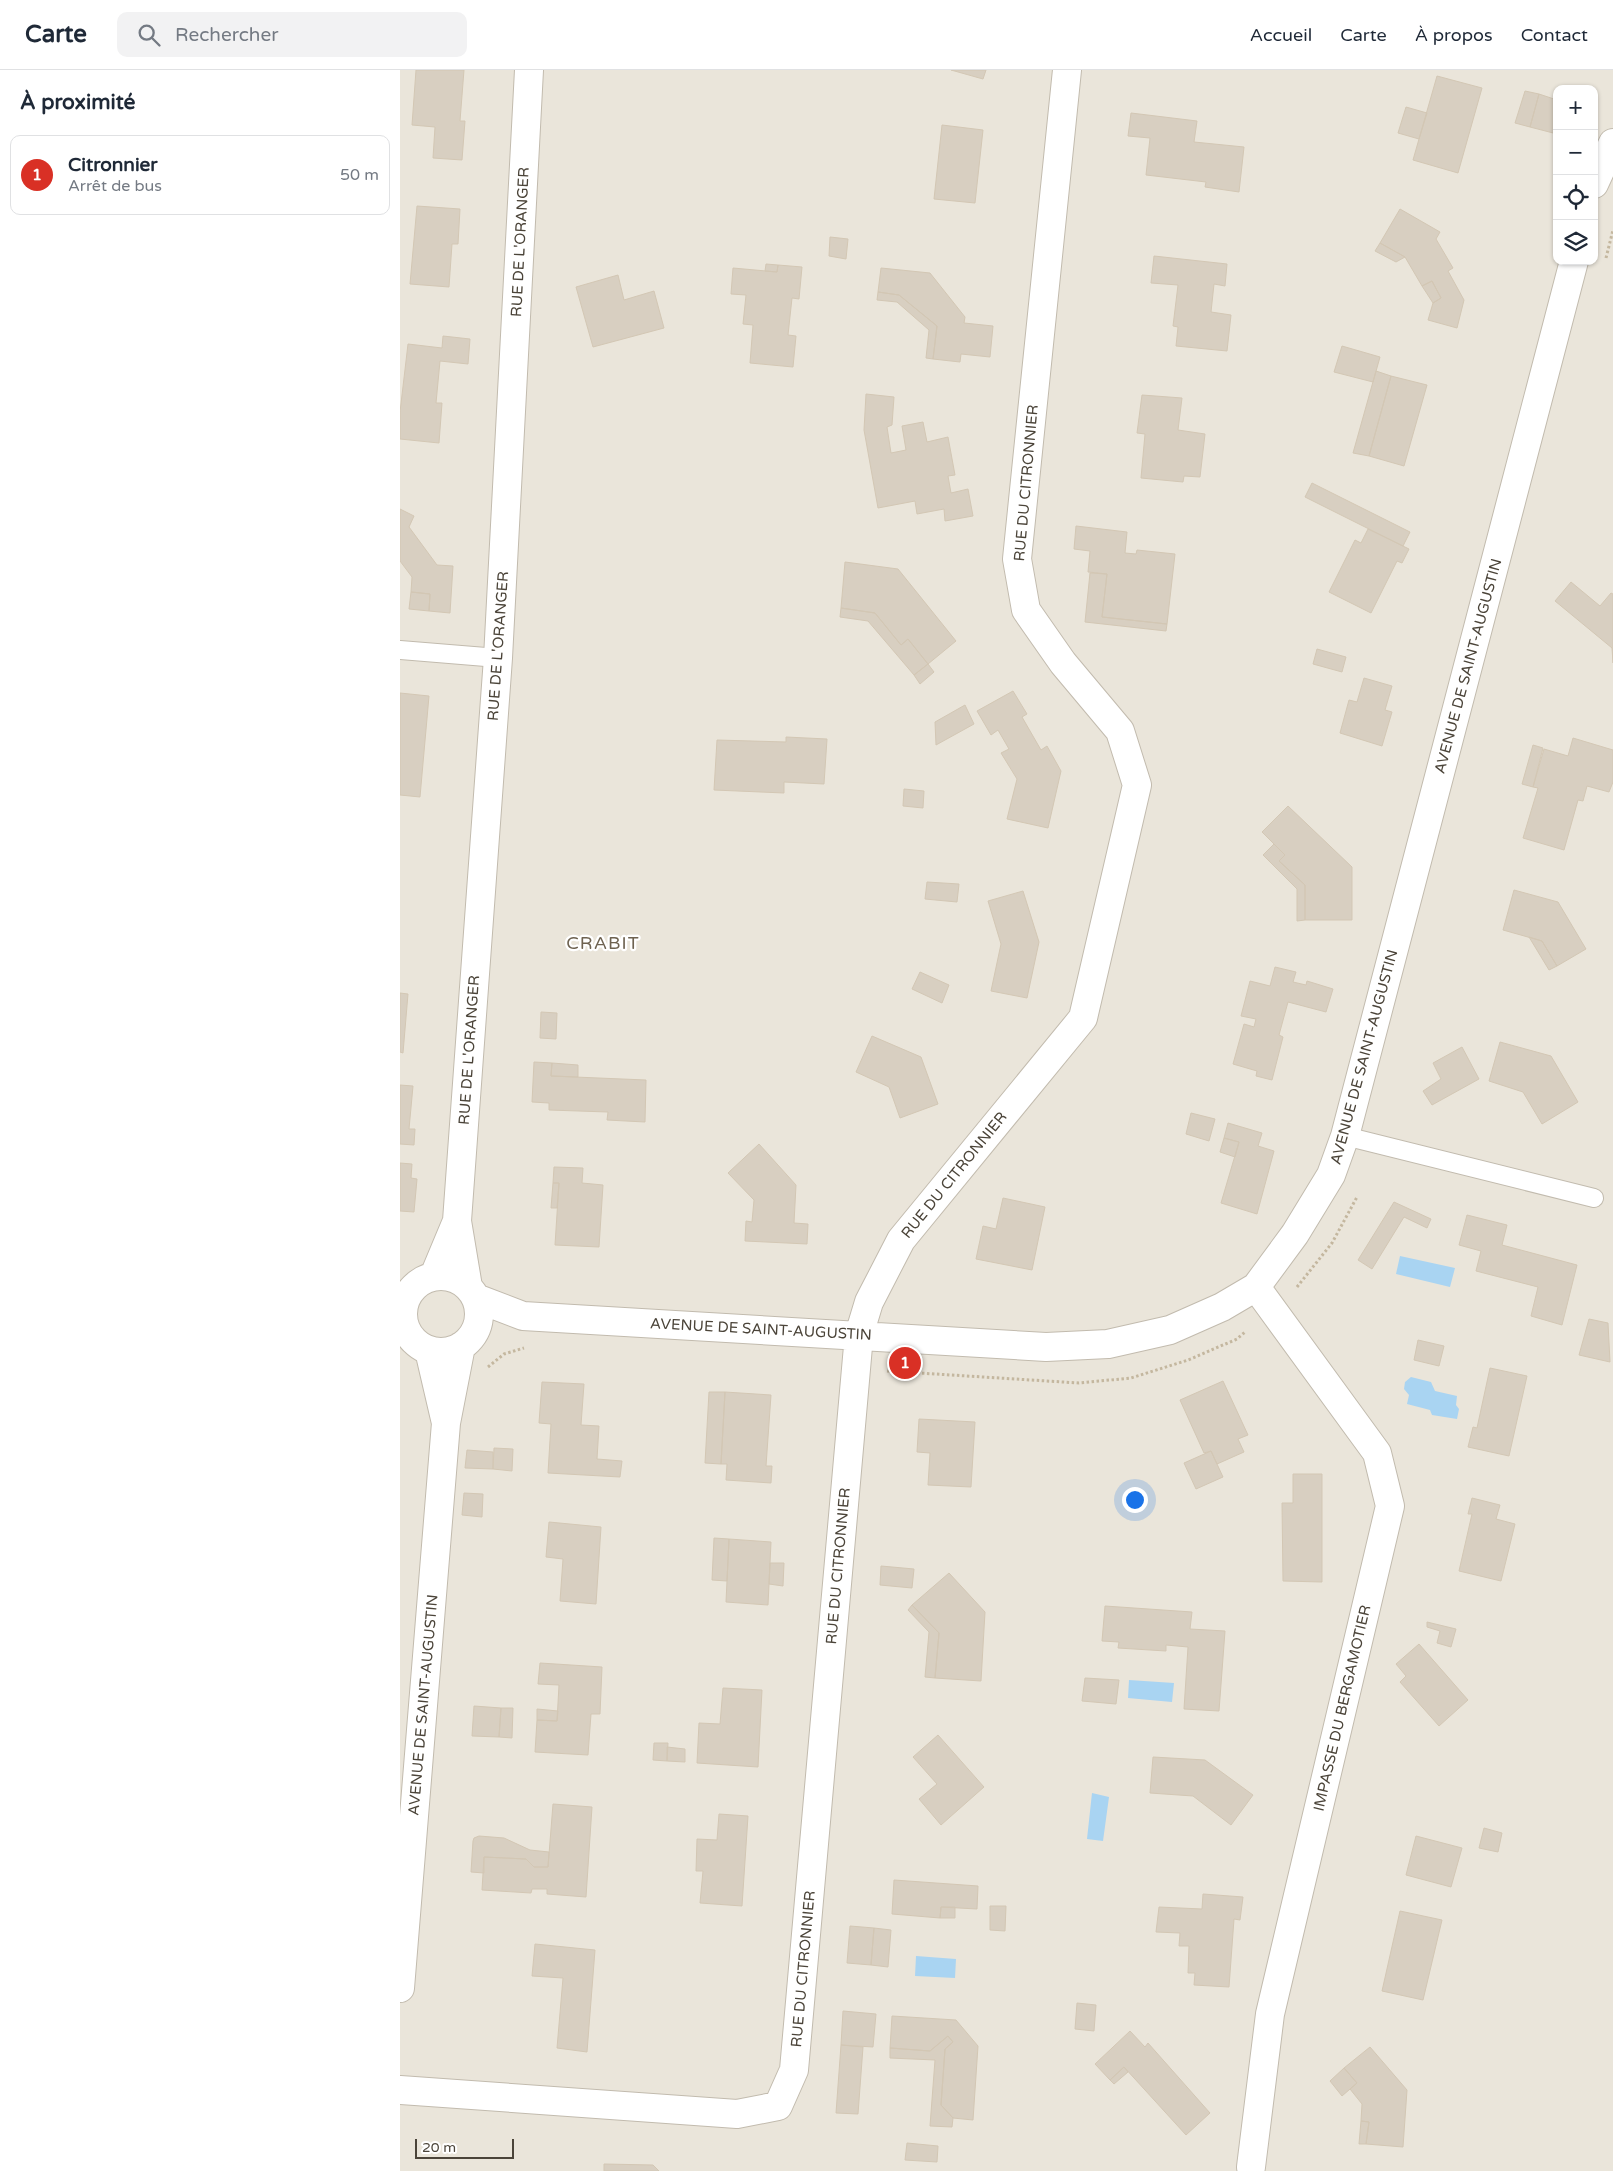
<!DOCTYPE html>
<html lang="fr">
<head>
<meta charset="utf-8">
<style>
	body { margin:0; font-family:"Varela Round",sans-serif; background:#f2f2f3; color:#1f2937 }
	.controls { position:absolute; right:15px; top:15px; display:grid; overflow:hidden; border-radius:10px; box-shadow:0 1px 4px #0004 }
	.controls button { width:45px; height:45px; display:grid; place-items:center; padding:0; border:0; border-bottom:1px solid #e0e1e3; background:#fff; color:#1f2937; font:25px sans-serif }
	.scale { position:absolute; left:15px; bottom:12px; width:99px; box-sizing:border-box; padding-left:5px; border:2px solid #4b4439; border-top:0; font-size:14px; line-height:18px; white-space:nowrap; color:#4b4439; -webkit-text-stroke:4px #fff; paint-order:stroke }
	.you { position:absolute; left:734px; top:1429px; width:18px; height:18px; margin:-12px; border:4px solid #fff; border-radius:50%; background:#1a73e8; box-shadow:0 0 0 8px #1a73e833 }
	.badge { display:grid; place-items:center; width:32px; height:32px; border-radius:50%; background:#d93025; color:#fff; font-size:16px; font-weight:700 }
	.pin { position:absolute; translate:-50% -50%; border:2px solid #fff; box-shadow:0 1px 5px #0006 }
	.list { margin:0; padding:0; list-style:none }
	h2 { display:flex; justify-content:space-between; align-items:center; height:65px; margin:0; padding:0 20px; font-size:21px }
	h2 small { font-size:16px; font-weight:400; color:#747a83 }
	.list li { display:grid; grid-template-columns:32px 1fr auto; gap:15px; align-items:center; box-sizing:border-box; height:80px; margin:0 10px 10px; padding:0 10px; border:1px solid #e0e1e3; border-radius:10px }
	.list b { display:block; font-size:19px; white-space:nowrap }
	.list p { margin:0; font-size:16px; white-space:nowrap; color:#747a83 }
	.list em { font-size:16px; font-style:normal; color:#747a83 }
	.icon { flex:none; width:28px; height:28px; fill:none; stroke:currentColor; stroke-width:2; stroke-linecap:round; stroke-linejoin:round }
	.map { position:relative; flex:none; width:1213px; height:2101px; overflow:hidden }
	header { display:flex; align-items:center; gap:30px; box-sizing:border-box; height:70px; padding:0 25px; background:#fff; border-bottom:1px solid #e0e1e3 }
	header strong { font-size:24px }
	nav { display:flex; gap:28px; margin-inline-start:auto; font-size:18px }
	.search { width:350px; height:45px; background:#f2f2f3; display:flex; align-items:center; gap:12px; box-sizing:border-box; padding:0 18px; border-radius:10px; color:#747a83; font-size:19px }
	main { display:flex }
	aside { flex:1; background:#fff }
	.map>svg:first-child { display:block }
	.residential { fill:#eae5da; fill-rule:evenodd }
	.water { fill:#a9d4f2 }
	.building { fill:#d8cfc1; stroke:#d3c7b4 }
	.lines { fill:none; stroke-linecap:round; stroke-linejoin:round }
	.service-casing { stroke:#c2bbae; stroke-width:20 }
	.minor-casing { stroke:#c2bbae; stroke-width:30 }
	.path { stroke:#c4b79f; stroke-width:3; stroke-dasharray:2.5 2.5; stroke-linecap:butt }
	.service { stroke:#fff; stroke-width:18 }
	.minor { stroke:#fff; stroke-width:28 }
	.labels { text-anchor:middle; stroke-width:4.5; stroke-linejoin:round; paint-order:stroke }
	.street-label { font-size:15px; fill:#4b4439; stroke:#fff }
	.quarter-label { font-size:18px; letter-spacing:1px; fill:#6e6250; stroke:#fff }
</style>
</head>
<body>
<header>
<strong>Carte</strong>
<div class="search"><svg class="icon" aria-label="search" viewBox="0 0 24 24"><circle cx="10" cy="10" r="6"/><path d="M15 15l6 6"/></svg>Rechercher</div>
<nav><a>Accueil</a><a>Carte</a><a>À propos</a><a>Contact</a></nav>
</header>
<main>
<aside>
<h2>À proximité<small></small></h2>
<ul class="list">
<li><span class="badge">1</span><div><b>Citronnier</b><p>Arrêt de bus</p></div><em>50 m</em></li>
</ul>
</aside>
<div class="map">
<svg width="1213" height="2101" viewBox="0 0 1213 2101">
	<rect width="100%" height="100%" fill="#f6f3ec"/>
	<path class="residential" d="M0,0H1213V2101H0ZM1157,19H1194V191H1157Z"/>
	<path class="water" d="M1000,1186L1055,1198L1050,1217L996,1204Z
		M1011,1307L1031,1312L1035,1321L1057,1326L1056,1335L1059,1339L1057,1349L1032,1345L1030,1340L1007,1334L1009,1325L1004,1319L1005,1312Z
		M729,1610L774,1613L772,1632L728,1628Z
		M692,1723L709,1727L703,1771L687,1769Z
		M516,1886L556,1889L555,1908L515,1906Z"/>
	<path class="building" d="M16,0H64L60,51H65L62,90L33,88L35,57L12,55Z
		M551,0H586L583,9Z
		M1037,6L1082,18L1058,103L1013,90Z
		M1125,21L1139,24L1130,57L1115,53Z
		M1139,24L1157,30V64L1130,57Z
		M1006,37L1027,43L1019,69L998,63Z
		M731,43L797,51L794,72L844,77L839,122L805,117L806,112L746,105L750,68L728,66Z
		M542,55L583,60L575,133L534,129Z
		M17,136L60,139L58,174H52L49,217L10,214Z
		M1000,139L1040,162L1036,169L1053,198L1048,201L1064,230L1057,258L1028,250L1033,233L1041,228L1032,211L1022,216L1005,187L980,173Z
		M430,167L448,169L446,189L429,186Z
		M980,173L1005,187L996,192L975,181Z
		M754,186L827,194L825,216L814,214L811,242L831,245L827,281L776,276L778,257L773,256L778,215L751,213Z
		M366,194L378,195L377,202L365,201Z
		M378,195L402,197L399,229L392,228L388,265L396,266L393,297L350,293L353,255L343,254L346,225L331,224L333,198L377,202Z
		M481,198L530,203L565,247L564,253L593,256L590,287L561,284L560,292L533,289L537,256L499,225L478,222Z
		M218,205L224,230L254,221L264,258L193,277L176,217Z
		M1032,211L1041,228L1033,233L1022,216Z
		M478,222L499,225L537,256L533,289L526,288L529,260L497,232L477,230Z
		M43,266L70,269L68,294L40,291L36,333H42L39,373L0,369V342L8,274L42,278Z
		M942,276L980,287L973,312L934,302Z
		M976,301L991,306L969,386L953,383Z
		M991,306L1027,315L1004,396L969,386Z
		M466,324L494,327L492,355L487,357L491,383L506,380L502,356L523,352L527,372L548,367L555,405L548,406L551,423L568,419L573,446L545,451L544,439L517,444L515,431L478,438L464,360Z
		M742,325L782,328L778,360L805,364L800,407L784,406L783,412L741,408L745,364L737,363Z
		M912,413L1010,462L1003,476L905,427Z
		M0,439L14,446L9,457L37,495L53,496L50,543L29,541L30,524L11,522L12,507L0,491Z
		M676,456L727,462L725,483L736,484L737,480L775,484L767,554L702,547L707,504L688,502L690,481L674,479Z
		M968,459L1009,479L1002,493L997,491L971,543L929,522L955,470L961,473Z
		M445,492L498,499L556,571L528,594L508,569L501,575L475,543L441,538Z
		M690,503L707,504L702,547L767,554L766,561L685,552Z
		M1171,512L1200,536L1211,523L1213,524V593L1212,578L1155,531Z
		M11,522L30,524L29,541L9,539Z
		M441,538L475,543L501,575L508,569L528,594L514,605L468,551L440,547Z
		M917,579L946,587L942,602L913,594Z
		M528,594L534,602L520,614L514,605Z
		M964,608L992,616L985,640L992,642L982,676L940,663L949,630L957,632Z
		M613,621L627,644L622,647L641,680L647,676L661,701L648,758L607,749L617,709L601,683L609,679L598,660L591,665L577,641Z
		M0,623L29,626L20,727L0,725Z
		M565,635L574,654L536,675L535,652Z
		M386,667L427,669L424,714L384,712V723L314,720L317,670L386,672Z
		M1173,668L1213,680V712L1209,722L1187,716L1183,731L1178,730L1164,780L1123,768L1138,718L1133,717L1144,679L1168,686Z
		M1133,675L1143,678L1133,717L1122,714Z
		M504,719L524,721L523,738L503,736Z
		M888,736L952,797V850H905V815L879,791L885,785L862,762Z
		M874,774L885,785L879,791L905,815V850L897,851V819L863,785Z
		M527,812L559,814L557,832L525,829Z
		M1114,820L1158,832L1186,879L1157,896L1142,871L1103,860Z
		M623,821L639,872L627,928L591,921L601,874L588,831Z
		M1129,867L1142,871L1157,896L1149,900Z
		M875,897L896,902L893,912L906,915L907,911L933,919L926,942L888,932L879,965L883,967L872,1010L856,1006L857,1001L833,994L844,954L854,957L856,949L841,946L850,911L870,916Z
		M520,902L549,915L542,933L512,919Z
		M0,923L8,924L3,983L0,982Z
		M141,942L157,943L156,969L140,968Z
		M472,966L521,987L538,1034L500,1048L489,1017L456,1002Z
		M1100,972L1151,986L1178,1032L1142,1054L1123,1022L1089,1011Z
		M1062,977L1079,1009L1032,1035L1023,1021L1041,1009L1033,993Z
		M134,992L152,993L151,1006L246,1010L245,1052L207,1050L208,1042L149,1040V1033L132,1032Z
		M152,993L178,995V1007L151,1006Z
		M0,1015L13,1016L9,1059H15L14,1075L0,1074Z
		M791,1043L815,1049L809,1071L786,1064Z
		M828,1053L862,1063L858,1076L874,1081L857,1144L821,1133L839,1072L824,1068Z
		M824,1068L839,1072L835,1087L820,1082Z
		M359,1074L396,1115L394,1153L408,1154L407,1174L345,1171L346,1151L352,1152L354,1130L328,1103Z
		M0,1093L12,1094L11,1108L17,1109L14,1142L0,1141Z
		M154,1097L183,1098L182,1113L203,1115L199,1177L155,1175L159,1113H153Z
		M153,1113H159L157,1138H151Z
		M603,1128L645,1137L632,1200L576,1189L583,1156L596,1159Z
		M994,1132L1031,1149L1027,1158L1004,1147L972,1199L958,1190Z
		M1067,1145L1107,1155L1102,1175L1177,1195L1162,1255L1131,1246L1138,1217L1076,1201L1081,1181L1059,1175Z
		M1189,1249L1208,1253L1210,1292L1179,1285Z
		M1018,1270L1044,1276L1039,1296L1014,1290Z
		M1090,1298L1127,1306L1109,1386L1068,1377L1073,1357L1077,1358Z
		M823,1311L848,1365L838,1369L844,1382L817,1394L811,1381L804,1383L780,1330Z
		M142,1312L184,1314L181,1355L199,1356L197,1389L222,1391L220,1407L148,1403L151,1354L139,1353Z
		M309,1322H325L321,1394L305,1393Z
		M325,1322L371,1325L366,1396H372L371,1413L326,1410L327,1394H321Z
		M519,1349L575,1352L571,1417L528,1415L530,1383L517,1382Z
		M94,1378L113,1379L112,1401L93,1399Z
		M67,1380L93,1382V1399L65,1398Z
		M811,1381L823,1407L796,1419L784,1393Z
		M893,1404H922V1512L883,1511L882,1433H893Z
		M64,1423L83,1424L82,1447L62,1445Z
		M1072,1428L1100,1435L1096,1449L1115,1454L1101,1511L1059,1501L1072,1444H1068Z
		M149,1452L201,1457L196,1534L160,1531L163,1489L146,1487Z
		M314,1468L329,1469L327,1511L312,1510Z
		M329,1469L371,1472L368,1535L326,1532Z
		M370,1493H384L383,1516L369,1514Z
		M481,1496L514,1499L512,1518L480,1515Z
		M549,1503L585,1542L581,1611L535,1608L539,1563L512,1535Z
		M512,1535L539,1563L535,1608L525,1607L529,1562L508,1540Z
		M705,1536L792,1542L790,1559L825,1561L819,1641L784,1639L788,1577L766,1575V1581L718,1578L719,1572L702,1571Z
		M1027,1552L1056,1559L1051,1577L1037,1573L1040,1561L1027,1557Z
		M1019,1574L1068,1630L1039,1656L1000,1612L1006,1606L996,1594Z
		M140,1593L202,1597L200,1644H191L188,1685L135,1682L137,1650L157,1651L159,1615L138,1614Z
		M685,1608L719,1610L716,1634L682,1631Z
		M323,1618L362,1620L358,1697L297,1693L299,1653L320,1654Z
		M74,1636L101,1638L99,1667L72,1666Z
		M101,1638H113L112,1668L99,1667Z
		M137,1639L158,1641L157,1651L137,1650Z
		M538,1665L584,1717L541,1755L519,1729L537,1714L513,1687Z
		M254,1673H268L267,1691L253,1690Z
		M267,1677L285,1679V1692L267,1691Z
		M753,1687L805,1690L853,1725L831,1755L793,1726L750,1723Z
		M153,1734L192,1737L186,1827L147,1824V1819H132L131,1823L82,1820L84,1787L126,1789L134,1797H148Z
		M319,1744L348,1746L342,1836L300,1833L303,1801H296L297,1769L317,1770Z
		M1084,1758L1102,1763L1098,1782L1079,1778Z
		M79,1766L104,1768L130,1780L149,1782L148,1797H134L126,1789L84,1787V1803L71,1802L73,1771L74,1768Z
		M1016,1766L1062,1778L1051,1817L1006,1805Z
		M494,1810L578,1816L577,1839L541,1837L540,1848L492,1844Z
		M803,1824L843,1827L840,1850L834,1849L829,1917L794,1915L795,1903H788L789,1876H779L780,1863L756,1862L759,1837L802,1839Z
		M590,1836H606L605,1861L590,1860Z
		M541,1837H555V1848H540Z
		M1000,1841L1042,1850L1023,1930L982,1921Z
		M450,1856L474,1858L471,1895L447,1893Z
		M474,1858L491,1860L488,1897L471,1895Z
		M135,1874L195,1880L187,1982L157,1978L163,1908L132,1906Z
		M677,1933L696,1935L694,1961L675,1959Z
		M443,1941L476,1944L473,1977L441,1975Z
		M492,1946L556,1950L578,1976L573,2050L553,2048L541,2035L545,1979L553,1972L548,1966L530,1981L490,1978Z
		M730,1961L745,1977L748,1973L810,2043L786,2065L724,1997L710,2010L695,1994Z
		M548,1966L553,1972L545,1979L541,2035L553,2048L552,2057L530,2056L535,1990L490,1988V1978L530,1981Z
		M441,1975L463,1977L458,2044L436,2043Z
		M970,1977L1007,2020L1003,2077L966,2074L969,2052L961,2051L962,2034L950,2019L957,2013L944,1998Z
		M724,1997L728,2002L714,2014L710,2010Z
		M944,1998L957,2013L942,2026L930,2011Z
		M961,2051L969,2052L966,2074H959Z
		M507,2073L538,2076L537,2092L505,2090Z
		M204,2094L253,2095L259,2101H204Z"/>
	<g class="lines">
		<g class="service-casing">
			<path id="service" d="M0,580L98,588
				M945,1066L1194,1128"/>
		</g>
		<g class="minor-casing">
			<path id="minor" d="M1194,114L1213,73
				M57,1151L98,588L129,0
				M34,1206L57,1151L68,1217
				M3 1244a38 38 0 1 1 76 0a38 38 0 1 1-76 0Z
				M76,1228L123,1246L646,1277L708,1274L770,1260L822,1237L856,1217L895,1164L931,1105L945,1066L1174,191
				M29,1280L46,1353L61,1276
				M0,1918L46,1353
				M0,2020L337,2044L378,2036L394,2000L459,1265L469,1232L501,1170L683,948L737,715L720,661L663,593L626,540L617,489L667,0
				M851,2097L870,1944L990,1436L977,1383L856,1217"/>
		</g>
		<path class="path" d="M1206,188L1213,160
			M897,1217L932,1173L957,1127
			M88,1297L104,1284L124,1278
			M487,1301L679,1313L731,1308L788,1290L837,1269L845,1262"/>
		<use href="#service" class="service"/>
		<use href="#minor" class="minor"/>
	</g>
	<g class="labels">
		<g class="street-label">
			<text transform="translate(120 172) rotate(-87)" y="5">RUE DE L'ORANGER</text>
			<text transform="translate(626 413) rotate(-85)" y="5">RUE DU CITRONNIER</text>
			<text transform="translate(98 576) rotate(-86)" y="5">RUE DE L'ORANGER</text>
			<text transform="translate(1068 596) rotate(-75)" y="5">AVENUE DE SAINT-AUGUSTIN</text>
			<text transform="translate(69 980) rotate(-86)" y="5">RUE DE L'ORANGER</text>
			<text transform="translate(964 987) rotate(-75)" y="5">AVENUE DE SAINT-AUGUSTIN</text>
			<text transform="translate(554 1105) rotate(-51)" y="5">RUE DU CITRONNIER</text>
			<text transform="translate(361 1259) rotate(3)" y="5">AVENUE DE SAINT-AUGUSTIN</text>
			<text transform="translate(438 1496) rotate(-85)" y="5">RUE DU CITRONNIER</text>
			<text transform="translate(23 1635) rotate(-85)" y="5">AVENUE DE SAINT-AUGUSTIN</text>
			<text transform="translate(942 1638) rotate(-77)" y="5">IMPASSE DU BERGAMOTIER</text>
			<text transform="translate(403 1899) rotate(-85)" y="5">RUE DU CITRONNIER</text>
		</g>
		<g class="quarter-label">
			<text x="203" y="879">CRABIT</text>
		</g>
	</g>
</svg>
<div class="controls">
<button>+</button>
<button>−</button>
<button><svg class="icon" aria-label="locate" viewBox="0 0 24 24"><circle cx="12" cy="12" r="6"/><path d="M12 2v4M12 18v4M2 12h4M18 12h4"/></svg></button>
<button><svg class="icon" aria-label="layers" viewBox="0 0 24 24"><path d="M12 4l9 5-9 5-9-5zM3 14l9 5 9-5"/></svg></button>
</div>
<div class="scale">20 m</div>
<div class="you"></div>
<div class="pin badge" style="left:505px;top:1293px">1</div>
</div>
</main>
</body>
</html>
